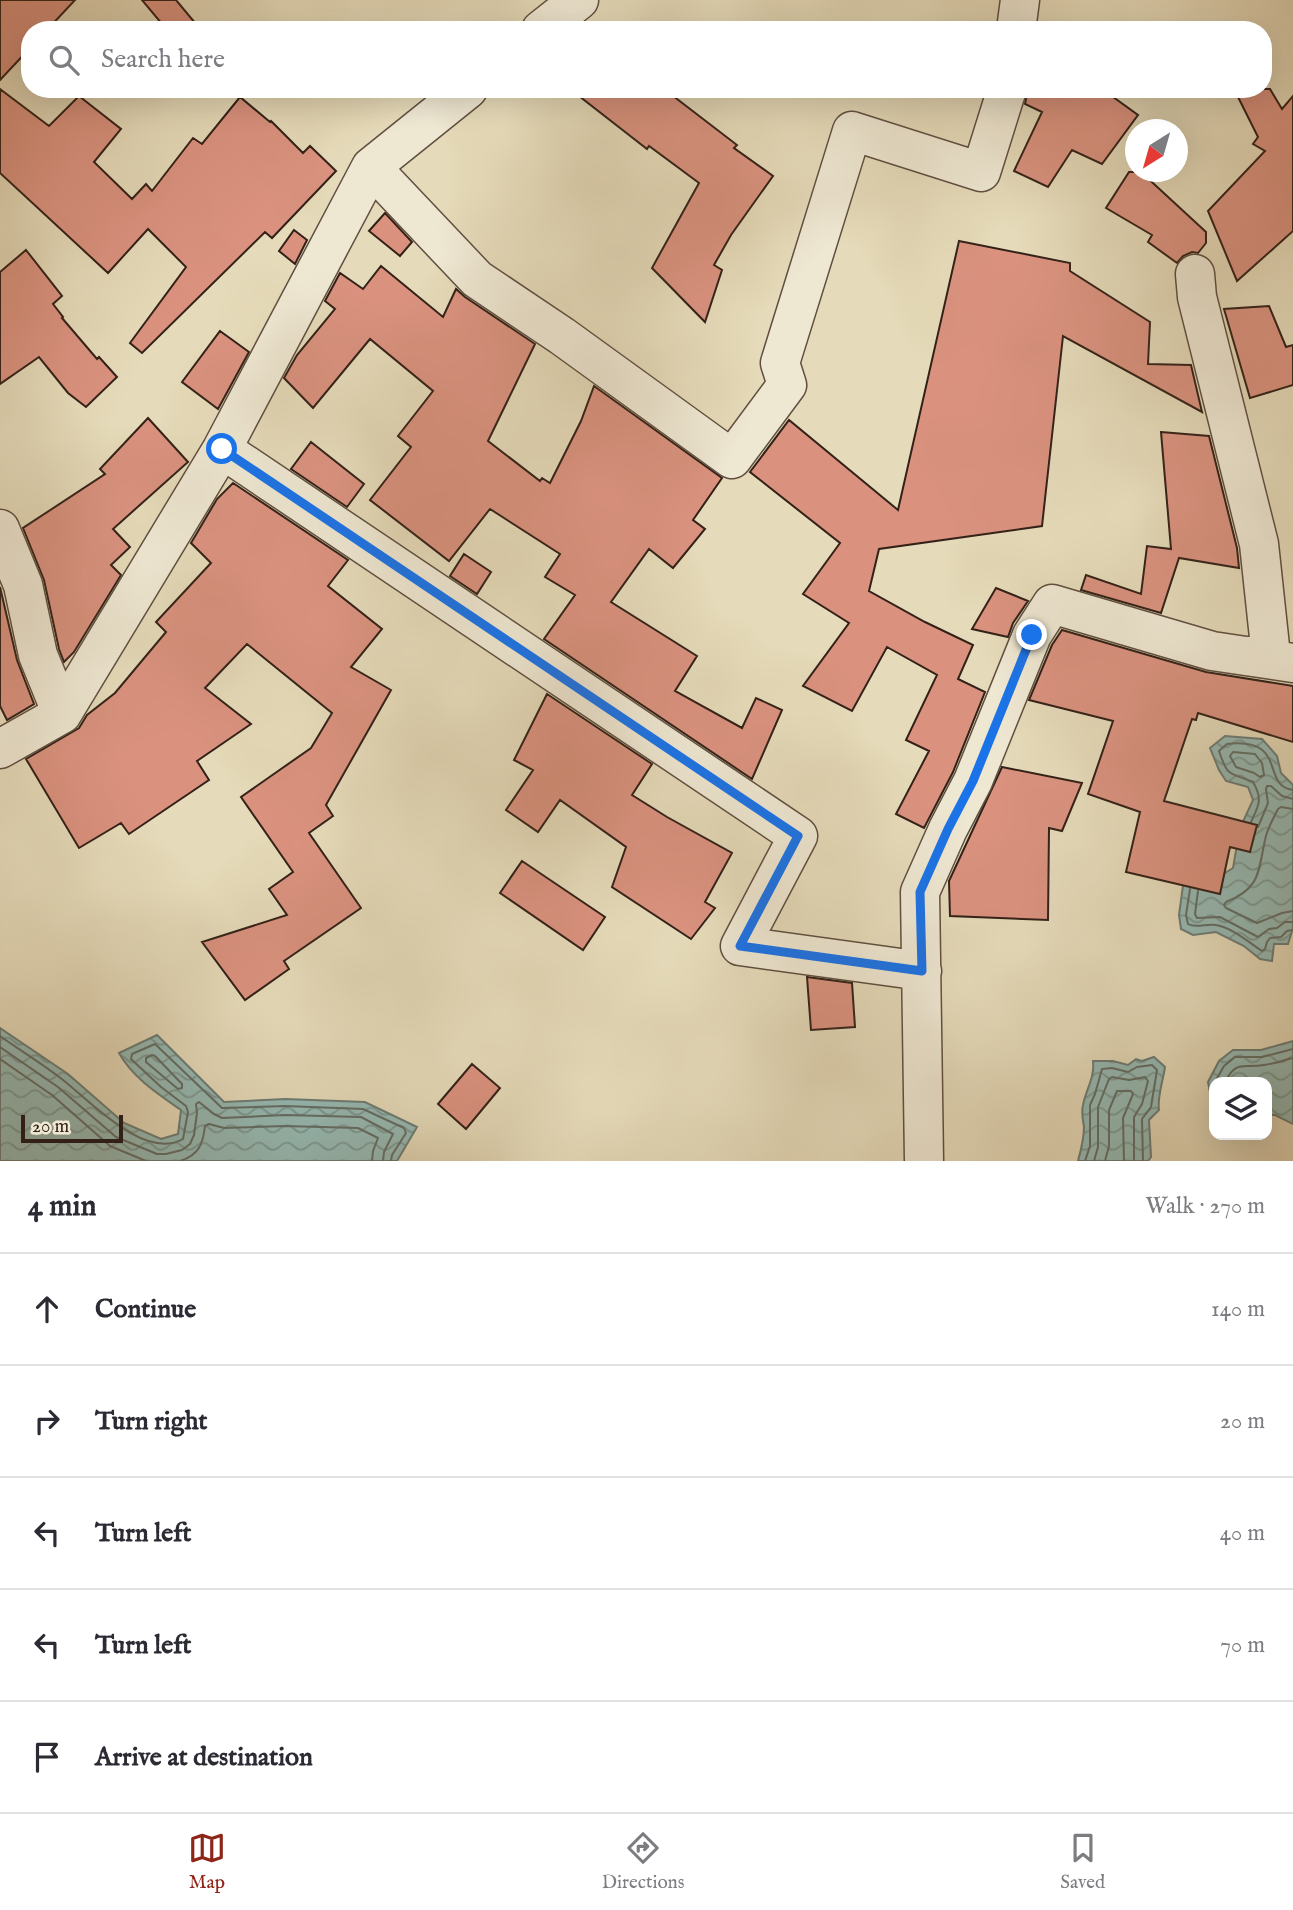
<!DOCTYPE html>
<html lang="en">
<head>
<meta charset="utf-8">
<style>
	body { margin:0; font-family:"IM FELL English",serif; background:#f7f7f7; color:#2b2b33 }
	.controls { position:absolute; right:21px; bottom:21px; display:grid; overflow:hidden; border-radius:14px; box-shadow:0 7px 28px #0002 }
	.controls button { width:63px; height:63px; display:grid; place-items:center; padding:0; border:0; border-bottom:2px solid #e1e1e2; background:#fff; color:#2b2b33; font:35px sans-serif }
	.compass { position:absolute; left:1125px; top:119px; width:63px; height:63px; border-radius:50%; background:#fff; box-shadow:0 7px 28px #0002; rotate:217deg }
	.scale { position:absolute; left:21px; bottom:18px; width:102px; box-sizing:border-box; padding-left:7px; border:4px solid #332118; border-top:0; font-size:19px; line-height:24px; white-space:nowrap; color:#332118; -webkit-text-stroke:5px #eee7d2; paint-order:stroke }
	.stop { position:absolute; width:21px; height:21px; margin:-16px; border:5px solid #1a73e8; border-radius:50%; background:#fff }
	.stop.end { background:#1a73e8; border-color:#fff; box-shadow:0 2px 7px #0008 }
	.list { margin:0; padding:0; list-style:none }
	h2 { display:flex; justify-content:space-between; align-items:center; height:91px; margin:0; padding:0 28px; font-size:30px }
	h2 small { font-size:23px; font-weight:400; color:#7c7c81 }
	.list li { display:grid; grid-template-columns:46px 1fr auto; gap:21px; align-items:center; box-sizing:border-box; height:112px; padding:0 28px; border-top:2px solid #e1e1e2 }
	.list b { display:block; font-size:26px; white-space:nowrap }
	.list em { font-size:23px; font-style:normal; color:#7c7c81 }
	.icon { flex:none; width:38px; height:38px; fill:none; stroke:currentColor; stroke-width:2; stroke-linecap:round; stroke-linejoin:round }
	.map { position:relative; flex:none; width:1293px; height:1161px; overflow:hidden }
	.search { position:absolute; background:#fff; box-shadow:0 7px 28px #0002; left:21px; right:21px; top:21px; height:77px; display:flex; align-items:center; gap:18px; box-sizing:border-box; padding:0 24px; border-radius:28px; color:#7c7c81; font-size:26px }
	.sheet { height:651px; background:#fff }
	nav { display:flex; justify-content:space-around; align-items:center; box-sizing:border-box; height:98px; border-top:2px solid #e1e1e2; background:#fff; font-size:19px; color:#7c7c81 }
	nav a { display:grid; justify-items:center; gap:4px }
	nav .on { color:#8f2418 }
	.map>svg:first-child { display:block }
	.water { fill:url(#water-waves); stroke:#6e7d76; stroke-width:2 }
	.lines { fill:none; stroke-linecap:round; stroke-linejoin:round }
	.shore { stroke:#646e66; stroke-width:2 }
	.building { fill:#da927f; stroke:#332118; stroke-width:2 }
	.minor-casing { stroke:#604f40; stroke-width:41 }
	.minor { stroke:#eee7d2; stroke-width:38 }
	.route { stroke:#1a73e8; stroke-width:9 }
</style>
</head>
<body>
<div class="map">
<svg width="1293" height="1161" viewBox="0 0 1293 1161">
	<defs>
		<pattern id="water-waves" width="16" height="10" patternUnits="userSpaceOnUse" patternTransform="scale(1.75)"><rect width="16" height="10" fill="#96bab4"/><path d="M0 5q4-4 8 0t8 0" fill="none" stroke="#7b9791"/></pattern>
	</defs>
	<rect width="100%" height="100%" fill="#e5dab9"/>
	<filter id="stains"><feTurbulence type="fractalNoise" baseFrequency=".00286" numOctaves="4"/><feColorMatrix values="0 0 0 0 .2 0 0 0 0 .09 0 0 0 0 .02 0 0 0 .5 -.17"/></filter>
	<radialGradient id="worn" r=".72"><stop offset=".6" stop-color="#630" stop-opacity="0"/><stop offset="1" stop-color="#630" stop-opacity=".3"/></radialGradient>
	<path class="water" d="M1225,736L1262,739L1277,756L1281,773L1293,785V928L1288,944H1274L1272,961L1260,959L1244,946L1216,932L1193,935L1181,929L1179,915L1184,878L1220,876L1233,868L1240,828L1253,800L1248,787L1226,781L1219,770L1210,748Z
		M0,1028L68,1074L124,1123L161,1139L178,1134L181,1110C158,1094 133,1078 119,1053L157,1035L224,1102L285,1099L365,1102L417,1127L397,1161H0Z
		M1293,1041V1124L1275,1115H1267V1082H1214V1102L1211,1098L1208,1082L1219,1061L1233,1050H1261Z
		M1154,1057L1165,1067C1163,1081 1157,1097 1159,1110L1149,1120L1151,1157L1148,1161H1078C1081,1150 1084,1139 1084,1127C1083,1120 1081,1113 1083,1105C1086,1089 1095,1078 1093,1061H1113L1128,1065L1136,1059L1142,1061Z"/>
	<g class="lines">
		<path class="shore" d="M1233,752L1255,754L1262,763L1264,775L1260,777L1254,773L1236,767L1230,756Z
			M1293,809L1281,807L1278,809C1273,819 1267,829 1265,840C1258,872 1261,888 1226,902L1224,905L1226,908L1257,923L1282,913L1293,911
			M1251,822C1259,805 1263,799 1253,782C1229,772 1228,778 1219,751L1227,744C1289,737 1260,786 1293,790
			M1258,827L1268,803L1266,789L1267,786H1271L1282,796L1293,799
			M1190,889L1186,915L1188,924C1197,929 1206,923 1216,925C1233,928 1248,942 1262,951L1265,949L1267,942L1270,938L1281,937L1287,931L1293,930
			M1198,891L1195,914L1197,918L1220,917L1258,937L1269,929L1277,928L1285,922H1293
			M0,1036C21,1051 43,1064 63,1080C91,1102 145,1161 183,1139L188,1112L186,1106L161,1087L131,1059L132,1054L155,1044L222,1108L285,1106L363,1109L404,1128L406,1133L392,1155L391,1161
			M0,1047L58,1087L116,1137L157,1154H166L182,1150L190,1144L194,1135L197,1113L196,1104L199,1102L214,1114L222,1118L285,1115L361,1117L393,1134L384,1152L383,1161
			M152,1055L155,1056L182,1084V1088L178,1089L146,1062V1058Z
			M0,1059L52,1095L110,1146L146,1161
			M1215,1082L1224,1066L1235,1057H1262L1293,1049
			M1225,1082C1237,1059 1243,1069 1264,1065C1274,1064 1284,1060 1293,1058
			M180,1161C199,1155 203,1144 205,1126L209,1124L224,1128L285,1126L358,1128L378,1138L373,1151L372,1161
			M1085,1161L1090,1146V1105L1095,1094L1102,1069L1112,1068L1128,1072L1137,1067L1152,1065L1157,1070L1151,1107L1142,1119L1143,1161
			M1094,1161L1098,1147V1107L1109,1079L1112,1077L1129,1080L1145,1077L1148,1081L1142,1104L1134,1117V1161
			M1105,1161L1109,1146V1110L1117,1091H1131L1133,1094L1123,1118L1124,1161"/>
	</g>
	<path class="building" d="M0,0H75L47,30H30V48L0,80Z
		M142,0H176L201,30H167Z
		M0,89L49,126L79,96L121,129L94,162L132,199L146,184L152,191L193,138L202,144L240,97L270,122L271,121L303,153L310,146L336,171L272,238L265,232L142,353L130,343L186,267L148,229L108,273L0,173Z
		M570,89H664L737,145L734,148L773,176L731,235L714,265L722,270L705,322L652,268L699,183L649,146L647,149Z
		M1028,89H1102L1138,115L1102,164L1072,150L1048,187L1014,171L1042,112L1025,104Z
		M1234,89H1270L1282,109L1293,96V231L1237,281L1208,211L1265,151L1253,144L1258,137Z
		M1129,172H1141L1206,232V243L1198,253L1192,252L1183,256L1177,263L1148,242L1152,235L1106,208Z
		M385,213L412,242L400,256L369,231Z
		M294,230L307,240L295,264L279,251Z
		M959,241L1070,263V271L1150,322L1148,364L1191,365L1202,412L1063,336L1042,526L879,549L869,591L925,622L973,645L958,679L985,692L953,772L924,828L896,814L929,751L906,740L937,675L887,647L852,711L803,686L849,623L803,594L840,543L750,472L789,420L898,510Z
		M26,250L62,296L53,304L63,317L62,318L97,359L99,357L117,377L86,407L68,393L39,357L0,384V272Z
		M381,266L443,317L456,289L465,297L535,344L488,441L540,481L542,478L550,483L581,421L594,386L722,478L693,520L705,529L673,568L649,549L611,602L697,656L675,691L742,728L756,698L782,710L752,779L544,639L575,595L545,577L560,554L490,509L449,561L370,500L411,447L398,436L433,391L370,339L313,408L284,378L297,355L335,309L325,301L340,273L363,289Z
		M1269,306L1286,347L1293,345V385L1250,398L1224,309Z
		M220,331L249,352L218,409L182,382Z
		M148,418L188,462L113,529L130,547L111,565L121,575L74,652L64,662L59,649L44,580L23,528L105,474L100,469Z
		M1161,432L1209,436L1237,548L1239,568L1179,558L1161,613L1081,590L1086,575L1141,594L1147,546L1171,549Z
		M311,442L364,484L347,507L291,469Z
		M233,483L348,560L328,586L382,629L351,667L391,690L326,805L333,816L309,833L361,908L284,961L289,969L245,1000L202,942L287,915L269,889L293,872L241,797L311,748L332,713L247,644L205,688L251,724L197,761L209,780L129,834L121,823L79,848L26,759L79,728L87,715L115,693L166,632L156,622L211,563L191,543L217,499Z
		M464,554L491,572L477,594L450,576Z
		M0,587L17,660L34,704L7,720L0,706Z
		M996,588L1028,601L1013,623L1008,637L972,629Z
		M1062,630L1206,672L1293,686V742L1198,713L1196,720L1192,719L1164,801L1257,825L1250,852L1230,847L1220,894L1126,872L1140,812L1088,794L1113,721L1029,700L1052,645Z
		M547,694L652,764L632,795L667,817L732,853L705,902L715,908L691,939L612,887L626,847L560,800L538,832L506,810L533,770L514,760Z
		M1002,767L1082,783L1062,831L1049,828L1048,920L950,916L949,881Z
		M522,861L605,917L583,950L500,893Z
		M807,977L852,983L855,1027L811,1030Z
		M472,1064L500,1088L466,1129L438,1104Z"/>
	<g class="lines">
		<g class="minor-casing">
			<path id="minor" d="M541,30L579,0
				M1016,30L1020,0
				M371,167L477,279L562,336L732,459L787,385L780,363L852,131L981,172L1007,89
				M1195,274L1197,297L1259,544L1271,656H1246
				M222,449L798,836L740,946L922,971
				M0,529L23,585L38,655L62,714
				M0,749L62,714L222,449L371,167L468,89
				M924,1161L920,892L948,829L973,781L1032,635L1052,604L1212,651L1293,663"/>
		</g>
		<use href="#minor" class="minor"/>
	</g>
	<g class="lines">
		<path class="route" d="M222,449L798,836L740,946L922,971L920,892L948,829L973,781L1032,635"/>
	</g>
	<rect width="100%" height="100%" filter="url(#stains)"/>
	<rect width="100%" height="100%" fill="url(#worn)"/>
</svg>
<div class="controls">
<button><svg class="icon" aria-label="layers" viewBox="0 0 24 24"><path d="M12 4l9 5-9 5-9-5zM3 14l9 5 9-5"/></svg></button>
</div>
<svg class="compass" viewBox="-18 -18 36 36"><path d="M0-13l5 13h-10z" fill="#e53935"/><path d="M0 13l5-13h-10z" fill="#7c7c81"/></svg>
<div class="scale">20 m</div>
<div class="stop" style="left:222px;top:449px"></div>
<div class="stop end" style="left:1032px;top:635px"></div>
<div class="search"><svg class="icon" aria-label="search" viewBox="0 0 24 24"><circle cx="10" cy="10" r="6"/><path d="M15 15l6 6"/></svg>Search here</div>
</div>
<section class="sheet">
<h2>4 min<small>Walk · 270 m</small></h2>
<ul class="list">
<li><svg class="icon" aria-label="ahead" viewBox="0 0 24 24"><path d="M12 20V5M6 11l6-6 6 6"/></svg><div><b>Continue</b></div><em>140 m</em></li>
<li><svg class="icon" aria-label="right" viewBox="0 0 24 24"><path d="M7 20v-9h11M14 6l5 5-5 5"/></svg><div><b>Turn right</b></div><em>20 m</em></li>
<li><svg class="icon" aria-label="left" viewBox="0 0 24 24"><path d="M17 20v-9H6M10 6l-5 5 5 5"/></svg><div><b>Turn left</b></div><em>40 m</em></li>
<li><svg class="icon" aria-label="left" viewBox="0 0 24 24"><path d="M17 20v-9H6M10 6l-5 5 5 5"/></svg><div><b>Turn left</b></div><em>70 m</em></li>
<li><svg class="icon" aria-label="arrive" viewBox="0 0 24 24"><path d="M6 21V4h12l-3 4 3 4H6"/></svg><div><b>Arrive at destination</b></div></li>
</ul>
</section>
<nav>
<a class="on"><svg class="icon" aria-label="map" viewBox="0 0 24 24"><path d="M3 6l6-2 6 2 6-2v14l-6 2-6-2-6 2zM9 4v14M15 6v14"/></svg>Map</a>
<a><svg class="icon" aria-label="directions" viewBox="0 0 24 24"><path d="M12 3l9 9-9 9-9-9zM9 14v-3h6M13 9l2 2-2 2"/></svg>Directions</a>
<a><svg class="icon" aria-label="saved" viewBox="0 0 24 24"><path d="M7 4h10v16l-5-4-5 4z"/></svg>Saved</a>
</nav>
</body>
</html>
